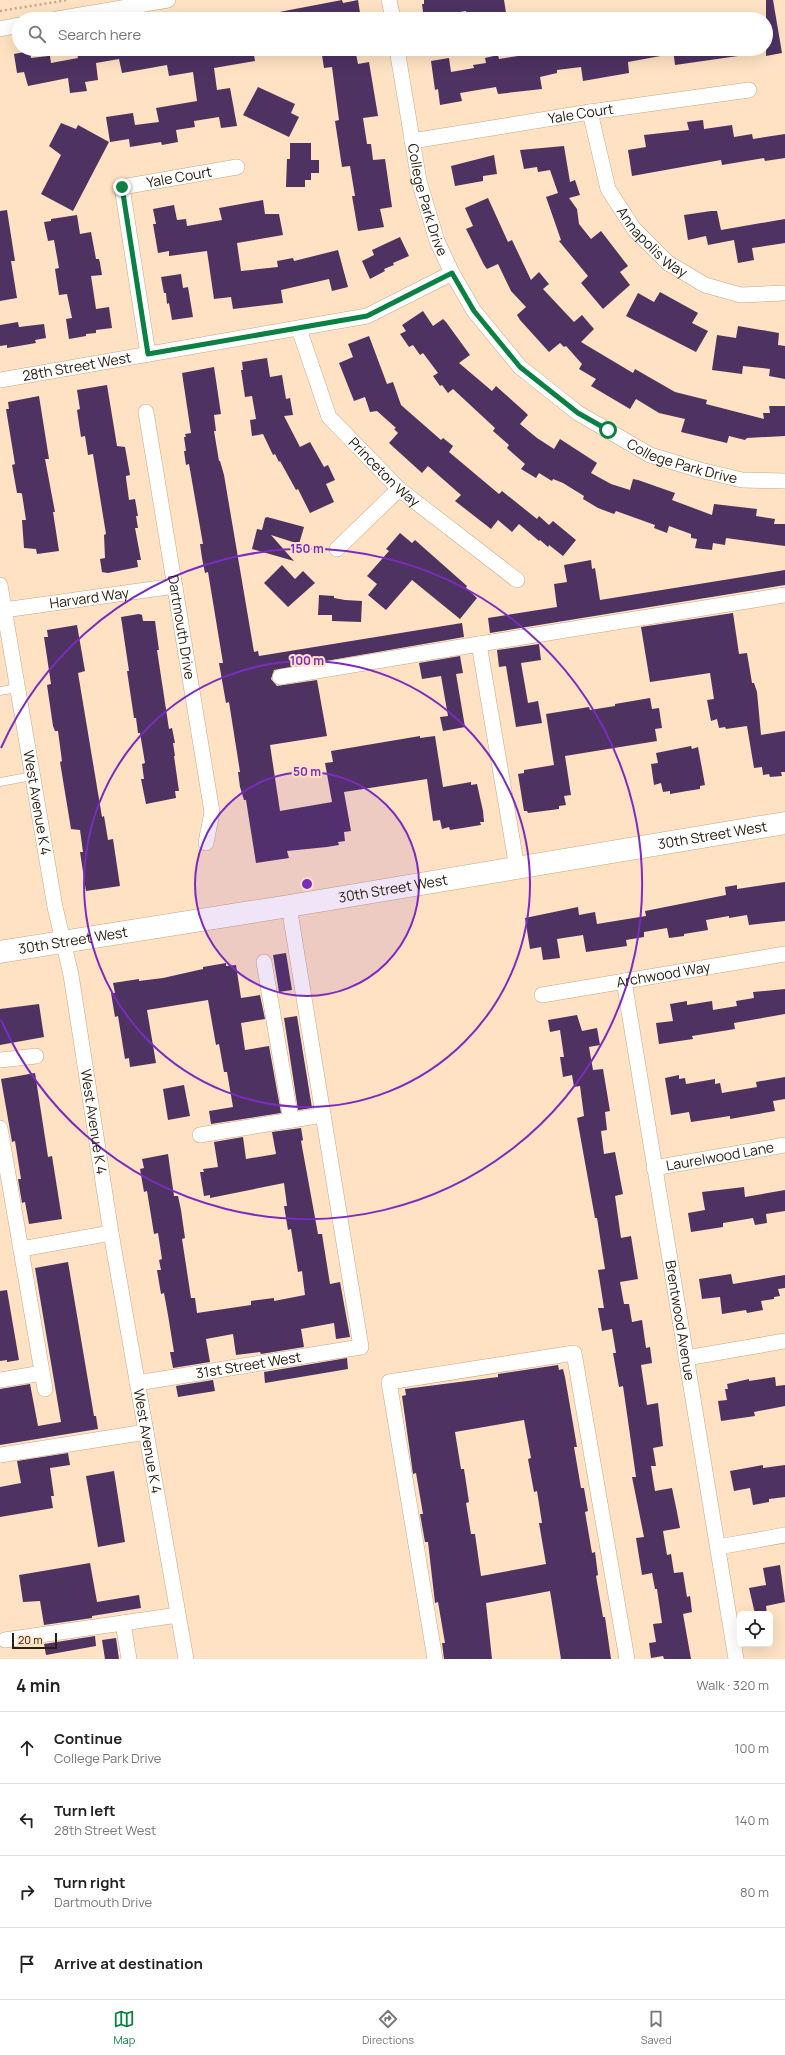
<!DOCTYPE html>
<html lang="en">
<head>
<meta charset="utf-8">
<style>
	body { margin:0; font-family:Manrope,sans-serif; background:#f2f2f2; color:#222 }
	.controls { position:absolute; right:12px; bottom:12px; display:grid; overflow:hidden; border-radius:6px; box-shadow:0 4px 16px #0002 }
	.controls button { width:36px; height:36px; display:grid; place-items:center; padding:0; border:0; border-bottom:1px solid #e0e0e0; background:#fff; color:#222; font:20px sans-serif }
	.scale { position:absolute; left:12px; bottom:10px; width:45px; box-sizing:border-box; padding-left:4px; border:2px solid #2c2011; border-top:0; font-size:11px; line-height:14px; white-space:nowrap; color:#2c2011; -webkit-text-stroke:3px #fee2c3; paint-order:stroke }
	.stop { position:absolute; width:12px; height:12px; margin:-9px; border:3px solid #0b8043; border-radius:50%; background:#fff }
	.stop.end { background:#0b8043; border-color:#fff; box-shadow:0 1px 4px #0008 }
	.list { margin:0; padding:0; list-style:none }
	h2 { display:flex; justify-content:space-between; align-items:center; height:52px; margin:0; padding:0 16px; font-size:17px }
	h2 small { font-size:13px; font-weight:400; color:#767676 }
	.list li { display:grid; grid-template-columns:26px 1fr auto; gap:12px; align-items:center; box-sizing:border-box; height:72px; padding:0 16px; border-top:1px solid #e0e0e0 }
	.list b { display:block; font-size:15px; white-space:nowrap }
	.list p { margin:0; font-size:13px; white-space:nowrap; color:#767676 }
	.list em { font-size:13px; font-style:normal; color:#767676 }
	.icon { flex:none; width:22px; height:22px; fill:none; stroke:currentColor; stroke-width:2; stroke-linecap:round; stroke-linejoin:round }
	.map { position:relative; flex:none; width:785px; height:1659px; overflow:hidden }
	.search { position:absolute; background:#fff; box-shadow:0 4px 16px #0002; left:12px; right:12px; top:12px; height:44px; display:flex; align-items:center; gap:10px; box-sizing:border-box; padding:0 14px; border-radius:22px; color:#767676; font-size:15px }
	.sheet { height:340px; background:#fff }
	nav { display:flex; justify-content:space-around; align-items:center; box-sizing:border-box; height:56px; border-top:1px solid #e0e0e0; background:#fff; font-size:11px; color:#767676 }
	nav a { display:grid; justify-items:center; gap:2px }
	nav .on { color:#0b8043 }
	.map>svg:first-child { display:block }
	.building { fill:#4d3262; fill-rule:evenodd }
	.lines { fill:none; stroke-linecap:round; stroke-linejoin:round }
	.lane-casing { stroke:#c7a581; stroke-width:9 }
	.street-casing { stroke:#c7a581; stroke-width:16 }
	.primary-casing { stroke:#c7a581; stroke-width:23 }
	.path { stroke:#bfa88e; stroke-width:2.5; stroke-dasharray:2 3; stroke-linecap:butt }
	.lane { stroke:#fff; stroke-width:8 }
	.street { stroke:#fff; stroke-width:15 }
	.primary { stroke:#fff; stroke-width:22 }
	.route { stroke:#0b8043; stroke-width:5 }
	.ring { fill:none; stroke:#7b2cbf; stroke-width:2 }
	.labels { text-anchor:middle; stroke-width:4; stroke-linejoin:round; paint-order:stroke }
	.street-label { font-size:14px; fill:#2c2011; stroke:#fee2c3 }
	.centre { fill:#7b2cbf; stroke:#fee2c3; stroke-width:2 }
	.ring-label { font-size:12px; text-anchor:middle; font-weight:bold; fill:#7b2cbf; stroke:#fee2c3; stroke-width:4; stroke-linejoin:round; paint-order:stroke }
</style>
</head>
<body>
<div class="map">
<svg width="785" height="1659" viewBox="0 0 785 1659">
	<rect width="100%" height="100%" fill="#fee2c3"/>
	<path class="building" d="M342,0L343,3L358,0L361,19H274V13Z
		M424,0H504L507,19H481L480,17L467,19L466,11L442,15L443,19H424L422,4H424Z
		M766,0H773L782,53L766,56Z
		M76,49H253L255,61L214,68L217,90L230,88L237,126L221,128L219,117L194,121L195,127L176,130L178,142L162,145L161,142L130,147L129,139L110,142L106,117L133,113L135,125L159,122L156,108L197,101L193,72L169,76L167,65L122,73L119,59L96,63L98,80L85,82L87,91L70,93L68,78L28,86L24,72L17,73L14,54L30,51L31,58L48,56H50L51,63L78,58Z
		M321,49H355L358,64L369,62L378,116L363,118L367,144H371L373,160L385,159L392,207L380,209L384,227L358,231L352,196H355L350,166L342,167L335,121L339,120L332,67L324,68Z
		M537,49H665L666,55L628,62L629,73L583,81L581,67L557,70V73L540,77L542,89L498,94L496,87L460,93L462,101L440,105L438,89L435,90L431,61L449,58L451,72L474,68L473,65L486,63L485,58L498,55L499,59L538,53Z
		M673,49H738V56L675,65Z
		M258,87L295,104L291,113L299,117L289,137L243,115Z
		M703,120L704,129L732,125L734,137L752,134L753,139L785,134V158L765,161L764,158L722,165L721,160L632,176L628,150L646,147L644,135L689,130L687,122Z
		M61,123L76,129L78,125L109,142L73,211L41,194L61,155L49,146Z
		M290,143H311V160H319V173H311V180H305V187H286L287,159H290Z
		M564,146L570,182L575,180L580,195L569,198L577,209L579,224L591,239L601,231L628,266L620,272L630,285L603,309L581,283L588,276L559,241L561,240L546,197L558,193L550,170L538,172L537,167L524,169L520,150Z
		M494,155L497,174L483,176V181L455,186L451,166Z
		M488,198L508,242L512,240L531,280L539,272L549,284L543,289L574,322L582,315L594,329L581,342L633,373L635,369L675,392L707,400L706,404L764,419L763,413H770L769,406H785V436L747,438L745,440L729,436L727,443L681,432L685,419L659,413L636,399L630,409L591,386L596,379L579,369L582,364L566,346L564,347L560,343L549,352L520,320L517,315L526,307L511,291L498,264L487,269L484,265L466,229L473,226L465,208Z
		M263,200L265,214H279L283,235L237,243L241,271L278,267L277,261L293,258L294,261L338,250L348,287L332,291L329,279L281,290L283,303L233,309L231,297L214,299L207,251L169,256V251L158,253L153,224H156L153,209L174,205L177,220L186,219L187,226L222,220L219,208Z
		M7,210L15,261H11L17,298L0,301V211Z
		M711,211H717L721,230L785,219V243L752,248L754,260L738,263L734,240L708,245L706,236L688,240L684,215Z
		M77,215L80,234L91,232L96,259H99L100,263L102,275L91,276L96,309L109,307L112,328L96,330V333L86,334V336L69,339L66,319L72,318L67,294L59,295L55,269L59,268L54,240L48,241L44,222L51,221V219Z
		M400,237L409,256L393,263L394,265L384,269L385,271L370,279L362,261L374,255L372,250Z
		M181,274L183,288L188,287L193,317L172,320L169,303L167,304L166,293H164L161,277Z
		M660,292L698,313L692,323L708,331L696,352L626,316L638,293L654,302Z
		M423,311L433,326L443,319L446,322L470,355L459,363L492,391L496,386L525,412L528,415L520,424L537,438L554,449L560,439L597,463L591,473L611,484L630,490L633,479L638,480L675,493L672,500L712,515L714,504L757,509L756,516L775,519L774,524H785V546L726,538L725,545L713,543L712,550L695,548L697,539L691,538V534L669,526L667,533L654,528L655,525L616,511L614,514L598,508L583,499L584,496L563,483L553,479L552,481L539,473L536,478L521,469L525,464L507,448L509,445L493,431L495,428L453,389L448,393L442,385L440,386L433,376L438,373L423,353L420,355L413,345L409,347L400,334L406,331L402,325Z
		M18,322L19,327L44,324L46,338L35,340L36,343L7,348V345L0,346V325Z
		M738,326L779,333L778,345L785,346V379L769,376L770,369L743,366L742,374L712,370L717,335L736,338Z
		M369,336L387,384L393,382L401,405L441,440L443,438L453,446L449,452L499,494L502,491L537,519L539,516L549,525L553,521L576,540L563,556L549,545L548,547L540,540L539,541L519,524L512,532L498,520L491,529L455,501L461,495L428,466L422,473L389,443L398,433L394,429L396,428L377,411L370,412L365,397L354,401L339,363L353,357L348,344Z
		M267,358L270,377L282,375L286,399L290,398L293,415L284,416L300,447L310,442L324,467L328,465L335,480L326,484L334,502L310,513L298,489L296,490L280,461L279,462L275,454L273,455L263,434L252,436L250,420L256,419L252,396L245,397L241,370H243L242,362Z
		M214,367L221,414L214,415L216,431H214L219,461H220L224,475L254,652L258,651L259,656L462,623L464,637L274,670L271,679L277,686L317,680L327,736L270,745L280,811L332,802L325,763L333,762L331,751L420,736V738L435,736L443,787L471,782V785L477,784L483,811L484,822H480L481,825L450,830L449,827L442,829L440,820L433,821L427,779L376,787L344,792L351,831L344,832L345,841L338,842L339,845L327,847L287,851L289,858L256,863L246,800H244L240,787L238,772H240L229,702L226,703L219,663H223L208,572L205,573L202,558L200,544H203L189,464L186,465L184,451H186L184,437H186L185,434L191,433L182,373Z
		M107,385L117,446L125,447L130,475L126,476V478L129,500L135,499L138,516H136L138,528H135L141,560H137L138,567L108,573L102,572L100,559L105,558L104,535L106,534L93,454L88,455L85,436L81,437L77,410L80,409L77,390Z
		M39,396L49,459H45L55,512H53L59,551L37,554L36,549L24,548L22,520H26L22,494L21,493H17L12,465L15,464L6,409H9L8,402Z
		M267,517L304,527L299,544L271,535L294,561L252,549L257,529L262,530L265,518Z
		M400,533L412,543L415,540L467,586L466,588L477,598L460,619L412,580L386,610L368,595L377,584L367,576L389,551L386,549Z
		M591,560L592,569L595,568L600,600L785,570V585L490,633L488,618L557,607L554,584L567,582L564,565Z
		M282,565L295,579L303,571L315,583L288,607L264,583Z
		M319,595L334,596V598L345,600L362,601L361,622L332,621V615H318Z
		M733,613L739,654L747,653L752,683H754L757,692L761,735L785,731V772H781L782,776L770,777L769,774L763,775L762,767L754,768L747,726L726,729L725,727L719,728L717,719L711,721L707,700L714,699L710,673L650,682L641,627Z
		M139,614L142,615L143,621H155L159,650H157L169,729L172,728L175,743H173L175,756H174L179,791H175L176,798L146,804L141,779H144L142,764L145,763L140,733H138L136,718H134L127,671H129L121,617Z
		M77,625L85,671L78,673L102,817L104,816L108,840L113,839L120,886L86,891L80,852H83L80,830L71,829L60,762L62,761L58,731H55L53,726L47,685L51,684L44,637H48L47,630Z
		M539,644L541,660L521,663L528,703L538,701L542,723L516,727L506,666L499,667L497,650Z
		M460,656L463,673L456,674L465,727L443,731L440,717L448,716L441,676L422,679L419,663Z
		M650,698L652,709L659,708L662,728L655,729L657,741L565,756L571,795L564,796L566,805L559,806V809L528,813L527,811H524L518,774L524,773V770L554,765L546,714L589,707L590,710L615,706V704Z
		M691,746L692,749L698,747L705,785L700,786V789L687,791L670,794V791L663,792L661,783L654,785L651,764L658,763L656,753Z
		M785,882V921L749,925L747,915L729,918V916L706,920L708,930L684,934V936L669,938L667,928L644,932V937L626,940L627,946L586,952L583,935L557,939L560,958L543,960L541,947L530,949L525,918L578,907L579,915L595,912L597,924L646,916L645,911L726,895L725,887L737,885V889Z
		M286,953L292,990L279,992L273,955Z
		M226,963V966L236,965L241,998L260,995L265,1019L241,1023L245,1050L269,1046L281,1113L211,1124L209,1111L233,1107L227,1072H224L219,1044L216,1045L208,1000L147,1010L156,1063L130,1067L129,1058L125,1059L118,1016L115,1017L111,993H115L113,983L139,979V981L163,978L203,969V967Z
		M785,989V1014L734,1023L735,1029L692,1036L693,1039L659,1044L656,1023L673,1021L670,1004L687,1001V1005L712,1001L713,1010L737,1006L736,1001L754,998L753,992Z
		M39,1004L44,1037L0,1045V1009Z
		M577,1015L582,1031L597,1028L600,1045L589,1047L593,1070L603,1069L610,1111L605,1112L607,1130L601,1131L604,1154L615,1152L623,1194L615,1196L621,1238L631,1236L638,1279L620,1282L624,1304H629L632,1322L642,1320L646,1348L650,1347L652,1363L641,1365L647,1405L658,1403L663,1446L653,1448L656,1466H651L655,1491L672,1488L677,1512L680,1528L663,1531L667,1555L671,1554L674,1573L683,1572L687,1597L690,1596L692,1612L683,1614L691,1659H664L663,1656L651,1658L649,1643L656,1642L653,1624L662,1623L657,1589H655L652,1573L642,1575L636,1538L644,1537L632,1477H636L623,1386L619,1387L613,1353H616L612,1329L602,1331L598,1308H604L598,1270L605,1269L597,1218H595L577,1118L584,1116L580,1086L574,1087L572,1075L563,1077L560,1057H564L560,1030L550,1032L548,1020Z
		M297,1016L312,1108L298,1110L284,1018Z
		M35,1073L48,1157L52,1156L62,1219L29,1224L25,1202L22,1203L18,1179H21L15,1141L12,1142L1,1079Z
		M679,1075V1079L685,1078L686,1084L715,1079V1084L720,1083L722,1093L757,1087L756,1082L785,1077V1099L773,1101L775,1111L730,1119V1116L691,1122L689,1112L671,1115L665,1078Z
		M184,1085L190,1116L168,1120L163,1089Z
		M301,1128L303,1140L301,1141L318,1234H322L330,1284L340,1282L350,1337L336,1339L334,1323L301,1329L304,1347L261,1354L260,1352L236,1355L233,1334L206,1339L210,1362L173,1368L170,1352H174L168,1315L164,1293L161,1294L157,1270H161L159,1260L162,1259L158,1233L154,1234L147,1191L144,1192L140,1169L144,1168L142,1159L168,1154L174,1196H178L181,1210L185,1238L182,1239L191,1298H195L197,1313L251,1305V1301L274,1298V1301L305,1295L302,1271L298,1272L291,1229L288,1230L284,1206H287L284,1183L210,1198V1195L204,1196L200,1172H204L203,1169L218,1167L214,1142L243,1137L246,1159L276,1154L272,1132Z
		M744,1187L745,1197L785,1190V1211L766,1214L767,1223L755,1225L753,1218L723,1223V1227L691,1232L688,1213L705,1210L702,1192Z
		M68,1262L94,1416H96L98,1429L0,1445V1389L30,1384L38,1426L61,1422L35,1268Z
		M731,1274L733,1284L785,1275V1288L778,1289L780,1296L774,1297V1299L761,1301L763,1310L747,1313L746,1310L722,1314L720,1297L702,1299L699,1279Z
		M7,1290L19,1360L7,1362V1360L0,1361V1291Z
		M347,1358L348,1369L265,1383L264,1372Z
		M558,1365L559,1370L563,1369L565,1377L577,1447H574L581,1488H584L588,1511L585,1512L592,1553L595,1552L598,1575L596,1576L603,1617H605L611,1659H561L550,1591L486,1603L492,1659H444L442,1643H445L438,1602L435,1603L428,1542H425L420,1514H423L416,1473L413,1474L402,1396L406,1395L405,1389L498,1377V1374ZM524,1420L531,1458L528,1459L534,1492L537,1491L542,1523H539L546,1564L481,1576L475,1534H471L466,1503L469,1502L464,1469H461L455,1432Z
		M775,1377L776,1386L785,1385V1406L754,1412L755,1416L721,1421L718,1401L727,1400L725,1389H728L727,1384L749,1379V1381Z
		M213,1380L215,1391L178,1397L176,1386Z
		M68,1453L70,1465L50,1468L54,1496H51L53,1508L0,1517V1487L21,1483L17,1461Z
		M763,1465V1468L785,1465V1497L769,1499V1502L753,1505L750,1488L734,1491L730,1471Z
		M114,1471L125,1542L98,1547L86,1476Z
		M90,1563L97,1602L139,1595L141,1608L92,1616V1618L44,1625L40,1601L23,1602L19,1575Z
		M780,1565L785,1602L766,1606L767,1614H755L749,1588L766,1585L763,1568Z
		M95,1636L96,1646L46,1655L44,1644Z
		M116,1638L119,1659H105L102,1640Z"/>
	<g class="lines">
		<g class="lane-casing">
			<path id="lane" d="M0,691L17,688
				M0,782L32,776"/>
		</g>
		<g class="street-casing">
			<g id="street">
				<path d="M389,0L393,19"/>
				<path d="M57,19L168,0"/>
				<path d="M0,29L19,25"/>
				<path id="s1" d="M397,49L419,181L437,241L452,273L474,311L520,367L578,413L650,455L700,470L742,480L785,481"/>
				<path id="s2" d="M590,112L608,189L634,229L668,263L705,285L741,295L783,293"/>
				<path id="s3" d="M412,141L590,112L749,90"/>
				<path id="s4" d="M299,329L329,417L399,489L517,580"/>
				<path id="s5" d="M148,354L122,187L237,167"/>
				<path id="s6" d="M0,380L367,316L452,273"/>
				<path id="s7" d="M146,412L212,812L206,843"/>
				<path d="M337,549L399,489"/>
				<path id="s8" d="M0,585L55,907L71,975L111,1233L186,1659"/>
				<path id="s9" d="M4,610L175,586"/>
				<path d="M280,677L479,644"/>
				<path d="M517,868L479,644L785,595"/>
				<path d="M264,962L291,1120"/>
				<path id="s10" d="M624,981L736,1659"/>
				<path id="s11" d="M542,995L785,954"/>
				<path d="M0,1060L36,1056"/>
				<path d="M0,1128L45,1389"/>
				<path d="M200,1135L323,1115"/>
				<path id="s12" d="M654,1168L785,1145"/>
				<path d="M21,1249L111,1233"/>
				<path d="M686,1358L785,1341"/>
				<path d="M0,1380L42,1373"/>
				<path id="s13" d="M137,1383L361,1347L289,906"/>
				<path d="M0,1455L146,1432"/>
				<path d="M718,1547L785,1535"/>
				<path d="M123,1623L129,1659"/>
				<path d="M5,1640L178,1615"/>
				<path d="M435,1659L389,1382L574,1353L627,1659"/>
			</g>
		</g>
		<g class="primary-casing">
			<g id="primary">
				<path id="s14" d="M0,952L289,906L785,823"/>
			</g>
		</g>
		<path class="path" d="M0,11L68,0"/>
		<use href="#lane" class="lane"/>
		<use href="#street" class="street"/>
		<use href="#primary" class="primary"/>
	</g>
	<g class="lines">
		<path class="route" d="M122,187L148,354L367,316L452,273L474,311L520,367L578,413L608,430"/>
	</g>
	<circle cx="307" cy="884" r="112" fill="#7b2cbf" fill-opacity=".12"/>
	<g class="ring">
		<circle cx="307" cy="884" r="112"/>
		<circle cx="307" cy="884" r="223"/>
		<path d="M1 748A335 335 0 1 1 1 1020"/>
	</g>
	<g class="labels">
		<g class="street-label">
			<text dy="5" stroke="none"><textPath href="#s3" startOffset="171">Yale Court</textPath></text>
			<text dy="5" stroke="none"><textPath href="#s5" startOffset="227">Yale Court</textPath></text>
			<text dy="5" stroke="none"><textPath href="#s1" startOffset="154">College Park Drive</textPath></text>
			<text dy="5" stroke="none"><textPath href="#s2" startOffset="149">Annapolis Way</textPath></text>
			<text dy="5" stroke="none"><textPath href="#s6" startOffset="78">28th Street West</textPath></text>
			<text dy="5" stroke="none"><textPath href="#s1" startOffset="538">College Park Drive</textPath></text>
			<text dy="5" stroke="none"><textPath href="#s4" startOffset="171">Princeton Way</textPath></text>
			<text dy="5" stroke="none"><textPath href="#s9" startOffset="86">Harvard Way</textPath></text>
			<text dy="5" stroke="none"><textPath href="#s7" startOffset="218">Dartmouth Drive</textPath></text>
			<text dy="5" stroke="none"><textPath href="#s8" startOffset="221">West Avenue K 4</textPath></text>
			<text dy="5" stroke="none"><textPath href="#s14" startOffset="722">30th Street West</textPath></text>
			<text dy="5" stroke="none"><textPath href="#s14" startOffset="398">30th Street West</textPath></text>
			<text dy="5" stroke="none"><textPath href="#s14" startOffset="74">30th Street West</textPath></text>
			<text dy="5" stroke="none"><textPath href="#s11" startOffset="123">Archwood Way</textPath></text>
			<text dy="5" stroke="none"><textPath href="#s8" startOffset="545">West Avenue K 4</textPath></text>
			<text dy="5" stroke="none"><textPath href="#s12" startOffset="67">Laurelwood Lane</textPath></text>
			<text dy="5" stroke="none"><textPath href="#s10" startOffset="344">Brentwood Avenue</textPath></text>
			<text dy="5" stroke="none"><textPath href="#s13" startOffset="113">31st Street West</textPath></text>
			<text dy="5" stroke="none"><textPath href="#s8" startOffset="869">West Avenue K 4</textPath></text>
		</g>
	</g>
	<circle cx="307" cy="884" r="6" class="centre"/>
	<g class="ring-label">
		<text x="307" y="553">150 m</text>
		<text x="307" y="665">100 m</text>
		<text x="307" y="776">50 m</text>
	</g>
</svg>
<div class="controls">
<button><svg class="icon" aria-label="locate" viewBox="0 0 24 24"><circle cx="12" cy="12" r="6"/><path d="M12 2v4M12 18v4M2 12h4M18 12h4"/></svg></button>
</div>
<div class="scale">20 m</div>
<div class="stop" style="left:608px;top:430px"></div>
<div class="stop end" style="left:122px;top:187px"></div>
<div class="search"><svg class="icon" aria-label="search" viewBox="0 0 24 24"><circle cx="10" cy="10" r="6"/><path d="M15 15l6 6"/></svg>Search here</div>
</div>
<section class="sheet">
<h2>4 min<small>Walk · 320 m</small></h2>
<ul class="list">
<li><svg class="icon" aria-label="ahead" viewBox="0 0 24 24"><path d="M12 20V5M6 11l6-6 6 6"/></svg><div><b>Continue</b><p>College Park Drive</p></div><em>100 m</em></li>
<li><svg class="icon" aria-label="left" viewBox="0 0 24 24"><path d="M17 20v-9H6M10 6l-5 5 5 5"/></svg><div><b>Turn left</b><p>28th Street West</p></div><em>140 m</em></li>
<li><svg class="icon" aria-label="right" viewBox="0 0 24 24"><path d="M7 20v-9h11M14 6l5 5-5 5"/></svg><div><b>Turn right</b><p>Dartmouth Drive</p></div><em>80 m</em></li>
<li><svg class="icon" aria-label="arrive" viewBox="0 0 24 24"><path d="M6 21V4h12l-3 4 3 4H6"/></svg><div><b>Arrive at destination</b></div></li>
</ul>
</section>
<nav>
<a class="on"><svg class="icon" aria-label="map" viewBox="0 0 24 24"><path d="M3 6l6-2 6 2 6-2v14l-6 2-6-2-6 2zM9 4v14M15 6v14"/></svg>Map</a>
<a><svg class="icon" aria-label="directions" viewBox="0 0 24 24"><path d="M12 3l9 9-9 9-9-9zM9 14v-3h6M13 9l2 2-2 2"/></svg>Directions</a>
<a><svg class="icon" aria-label="saved" viewBox="0 0 24 24"><path d="M7 4h10v16l-5-4-5 4z"/></svg>Saved</a>
</nav>
</body>
</html>
